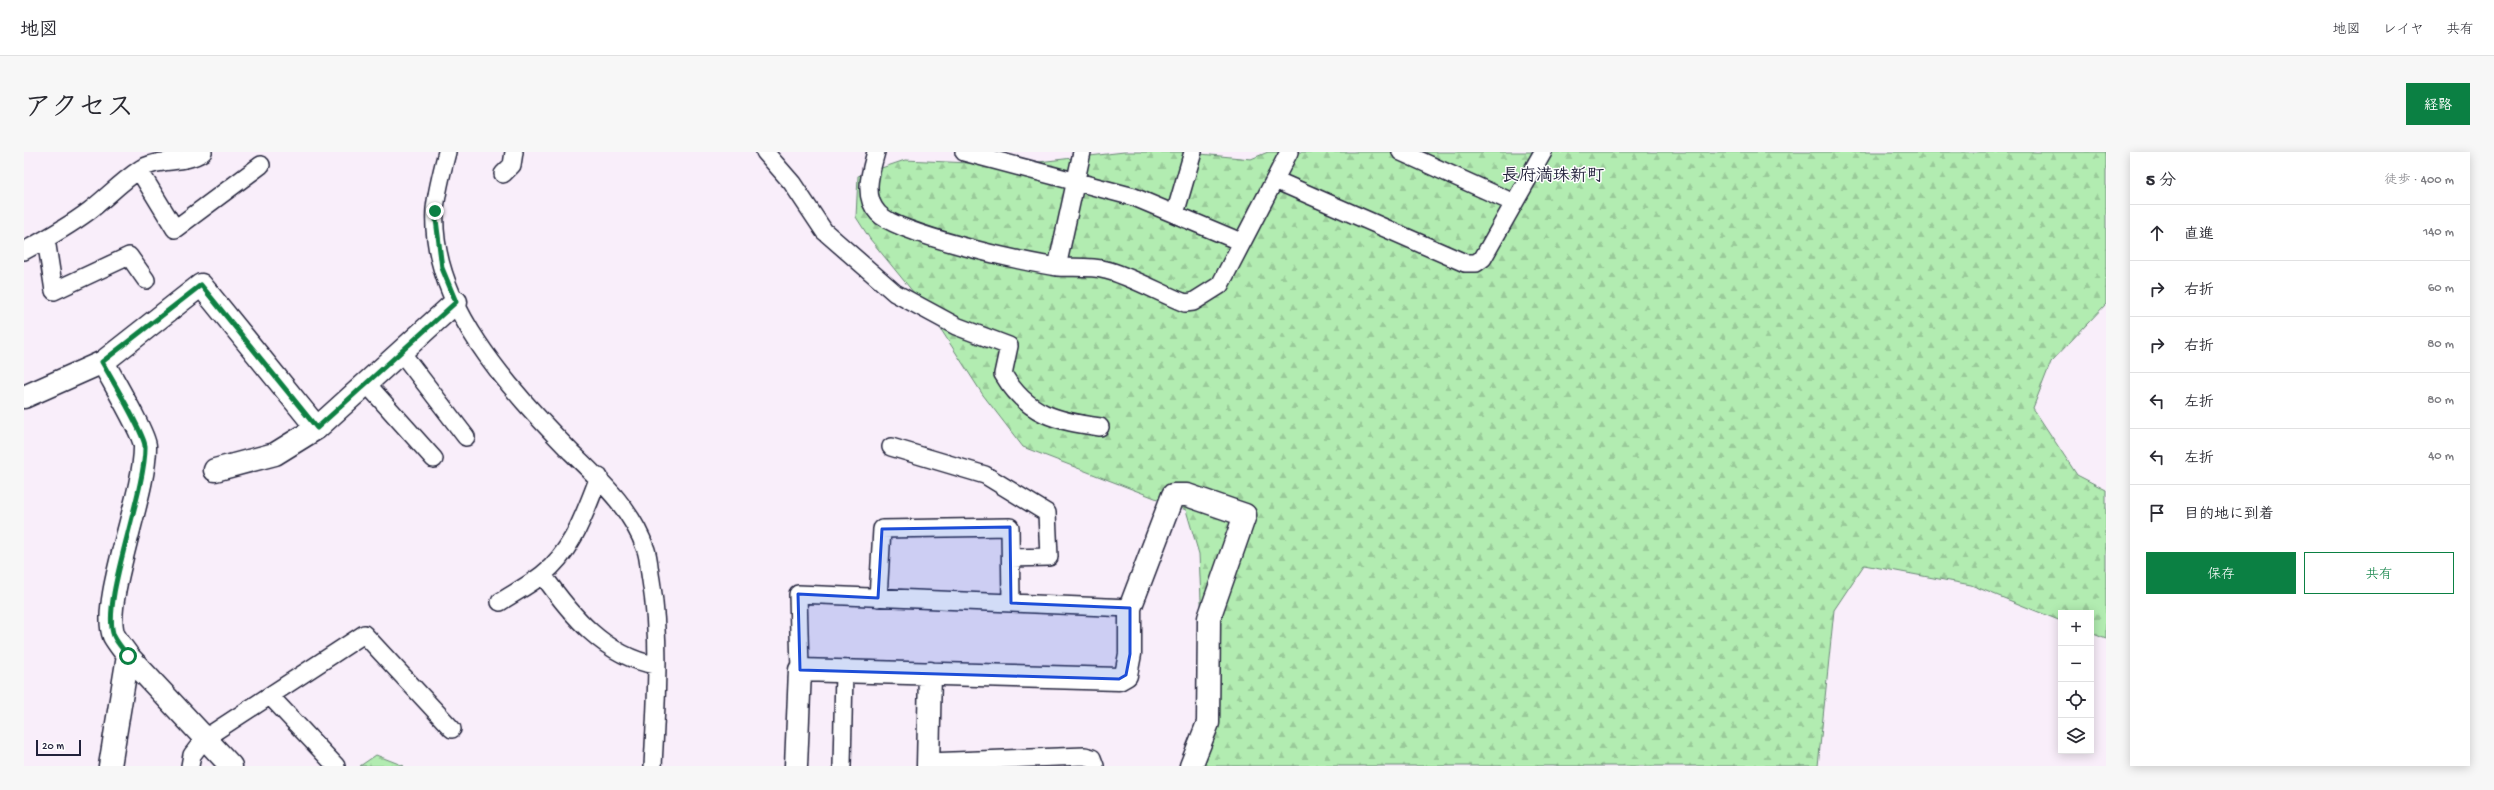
<!DOCTYPE html>
<html lang="ja">
<head>
<meta charset="utf-8">
<style>
	body { margin:0; font-family:"Gochi Hand","Klee One",sans-serif; background:#f7f7f7; color:#2b2b33 }
	.controls { position:absolute; right:12px; bottom:12px; display:grid; overflow:hidden; border-radius:0px; box-shadow:0 2px 10px #0003 }
	.controls button { width:36px; height:36px; display:grid; place-items:center; padding:0; border:0; border-bottom:1px solid #e1e1e2; background:#fff; color:#2b2b33; font:20px sans-serif }
	.scale { position:absolute; left:12px; bottom:10px; width:45px; box-sizing:border-box; padding-left:4px; border:2px solid #22223b; border-top:0; font-size:11px; line-height:14px; white-space:nowrap; color:#22223b; -webkit-text-stroke:3px #fff; paint-order:stroke }
	.stop { position:absolute; width:12px; height:12px; margin:-9px; border:3px solid #0b8043; border-radius:50%; background:#fff }
	.stop.end { background:#0b8043; border-color:#fff; box-shadow:0 1px 4px #0008 }
	.list { margin:0; padding:0; list-style:none }
	h2 { display:flex; justify-content:space-between; align-items:center; height:52px; margin:0; padding:0 16px; font-size:17px }
	h2 small { font-size:13px; font-weight:400; color:#7c7c81 }
	.list li { display:grid; grid-template-columns:26px 1fr auto; gap:12px; align-items:center; box-sizing:border-box; height:56px; padding:0 16px; border-top:1px solid #e1e1e2 }
	.list b { display:block; font-size:15px; white-space:nowrap }
	.list em { font-size:13px; font-style:normal; color:#7c7c81 }
	.actions { display:flex; gap:8px; padding:12px 16px }
	.actions a { flex:1; padding:9px 0; border:1px solid #0b8043; border-radius:0px; text-align:center; font-size:14px; color:#0b8043 }
	.actions .main { background:#0b8043; color:#fff }
	.icon { flex:none; width:22px; height:22px; fill:none; stroke:currentColor; stroke-width:2; stroke-linecap:round; stroke-linejoin:round }
	.map { position:relative; flex:none; width:2082px; height:614px; overflow:hidden; border-radius:0px }
	header { display:flex; align-items:center; gap:24px; box-sizing:border-box; height:56px; padding:0 20px; background:#fff; border-bottom:1px solid #e1e1e2 }
	header strong { font-size:19px }
	nav { display:flex; gap:22px; margin-inline-start:auto; font-size:14px }
	.intro { display:flex; align-items:center; justify-content:space-between; box-sizing:border-box; height:96px; padding:0 24px }
	h1 { margin:0; font-size:28px }
	.button { padding:10px 18px; border-radius:0px; background:#0b8043; color:#fff; font-size:14px; font-weight:700 }
	main { display:flex; gap:24px; padding:0 24px }
	aside { flex:1; background:#fff; border-radius:0px; box-shadow:0 2px 10px #0003 }
	.map>svg:first-child { display:block }
	.forest { fill:url(#forest-firs); stroke:#6a8776 }
	.lines { fill:none; stroke-linecap:round; stroke-linejoin:round }
	.street-casing { stroke:#22223b; stroke-width:20 }
	.secondary-casing { stroke:#22223b; stroke-width:25 }
	.street { stroke:#fff; stroke-width:17 }
	.secondary { stroke:#fff; stroke-width:22 }
	.route { stroke:#0b8043; stroke-width:5 }
	.marked { fill:#1d4ed8; fill-opacity:0.2; stroke:#1d4ed8; stroke-width:3; stroke-linejoin:round }
	.labels { text-anchor:middle; stroke-width:3; stroke-linejoin:round; paint-order:stroke }
	.quarter-label { font-size:17px; font-weight:bold; fill:#22223b; stroke:#fff }
</style>
</head>
<body>
<header>
<strong>地図</strong>
<nav><a>地図</a><a>レイヤ</a><a>共有</a></nav>
</header>
<div class="intro"><h1>アクセス</h1><a class="button">経路</a></div>
<main>
<div class="map">
<svg width="2082" height="614" viewBox="0 0 2082 614">
	<defs>
		<pattern id="forest-firs" width="22" height="20" patternUnits="userSpaceOnUse"><rect width="22" height="20" fill="#b2ecb1"/><path d="M5 1l3.5 6h-7zM16 11l3.5 6h-7z" fill="#99ca99"/></pattern>
	</defs>
	<rect width="100%" height="100%" fill="#f9eefa"/>
	<filter id="ink" filterUnits="userSpaceOnUse"><feTurbulence type="fractalNoise" baseFrequency=".025" numOctaves="2"/><feDisplacementMap in="SourceGraphic" scale="8" xChannelSelector="R" yChannelSelector="G"/><feConvolveMatrix kernelMatrix="1 2 1 2 8 2 1 2 1" color-interpolation-filters="sRGB"/></filter>
	<g filter="url(#ink)">
		<path class="forest" d="M1100,0H1156L1227,7L1244,0H2082V152L2027,210L2009,256L2053,323L2082,338V487L2067,481V461H2037V469L1947,433L1840,413L1810,458L1794,614H1172L1179,495L1175,402L1162,358L999,295L959,243L907,162L846,87L832,65L834,24L881,8L989,13Z
			M352,603L380,614H336Z"/>
		<g class="lines">
			<g class="street-casing">
				<path id="street" d="M423,0C418,19 413,38 411,57C405,152 486,237 547,300C577,329 608,357 622,398C625,407 625,418 627,428C637,489 632,553 629,614
					M741,0L768,31L800,79L871,141L932,174L985,194L979,222C1003,263 1033,269 1076,275
					M852,0C847,19 838,44 854,61C873,82 1002,111 1034,115C1049,116 1067,114 1082,118C1104,123 1138,142 1161,151L1169,150L1196,133L1265,0
					M940,0L1110,45L1217,90
					M1377,0L1490,51
					M115,18L151,77L237,13
					M479,22L488,13L490,0
					M1251,28L1441,111H1452L1459,106L1519,0
					M1151,62L1169,0
					M22,87L30,139L105,104L122,128
					M0,99C22,87 45,74 65,59C82,46 97,30 115,18C134,5 160,13 179,0
					M1033,115L1058,0
					M377,200L442,285
					M342,231L410,307
					M867,295L961,323L1023,361L1025,405L987,406
					M519,423C547,463 581,504 631,513
					M854,446L858,377L986,375L987,451
					M476,450C490,441 505,433 518,423C549,399 561,360 575,325
					M776,518L774,442L1106,456
					M247,545L312,614
					M904,610L1061,604L1068,606L1071,614
					M166,614L168,603L181,586L340,482L428,577
					M818,614L820,519"/>
			</g>
			<g class="secondary-casing">
				<path id="secondary" d="M79,210C86,224 120,281 121,294C122,341 76,451 90,484C94,491 100,498 104,504L207,614
					M0,245L79,210L177,133L293,276
					M191,318L251,302L293,276L432,150
					M86,614L104,504
					M772,614L776,518L1095,527L1102,523L1106,502V456L1149,343H1163L1221,363L1185,466L1184,571L1167,614
					M904,614L906,521"/>
			</g>
			<use href="#street" class="street"/>
			<use href="#secondary" class="secondary"/>
		</g>
	</g>
	<g class="lines" filter="url(#ink)">
		<path class="route" d="M104,504C100,498 93,491 90,484C76,451 122,340 121,294C120,281 86,224 78,210L177,133L293,276L432,150L418,116L411,59"/>
	</g>
	<path class="marked" d="M986,375L987,451L1106,456V502L1102,523L1095,527L776,518L774,442L854,446L858,377Z"/>
	<g class="labels">
		<g class="quarter-label">
			<text x="1529" y="28">長府満珠新町</text>
		</g>
	</g>
</svg>
<div class="controls">
<button>+</button>
<button>−</button>
<button><svg class="icon" aria-label="locate" viewBox="0 0 24 24"><circle cx="12" cy="12" r="6"/><path d="M12 2v4M12 18v4M2 12h4M18 12h4"/></svg></button>
<button><svg class="icon" aria-label="layers" viewBox="0 0 24 24"><path d="M12 4l9 5-9 5-9-5zM3 14l9 5 9-5"/></svg></button>
</div>
<div class="scale">20 m</div>
<div class="stop" style="left:104px;top:504px"></div>
<div class="stop end" style="left:411px;top:59px"></div>
</div>
<aside>
<h2>5 分<small>徒歩 · 400 m</small></h2>
<ul class="list">
<li><svg class="icon" aria-label="ahead" viewBox="0 0 24 24"><path d="M12 20V5M6 11l6-6 6 6"/></svg><div><b>直進</b></div><em>140 m</em></li>
<li><svg class="icon" aria-label="right" viewBox="0 0 24 24"><path d="M7 20v-9h11M14 6l5 5-5 5"/></svg><div><b>右折</b></div><em>60 m</em></li>
<li><svg class="icon" aria-label="right" viewBox="0 0 24 24"><path d="M7 20v-9h11M14 6l5 5-5 5"/></svg><div><b>右折</b></div><em>80 m</em></li>
<li><svg class="icon" aria-label="left" viewBox="0 0 24 24"><path d="M17 20v-9H6M10 6l-5 5 5 5"/></svg><div><b>左折</b></div><em>80 m</em></li>
<li><svg class="icon" aria-label="left" viewBox="0 0 24 24"><path d="M17 20v-9H6M10 6l-5 5 5 5"/></svg><div><b>左折</b></div><em>40 m</em></li>
<li><svg class="icon" aria-label="arrive" viewBox="0 0 24 24"><path d="M6 21V4h12l-3 4 3 4H6"/></svg><div><b>目的地に到着</b></div></li>
</ul>
<div class="actions"><a class="main">保存</a><a>共有</a></div>
</aside>
</main>
</body>
</html>
